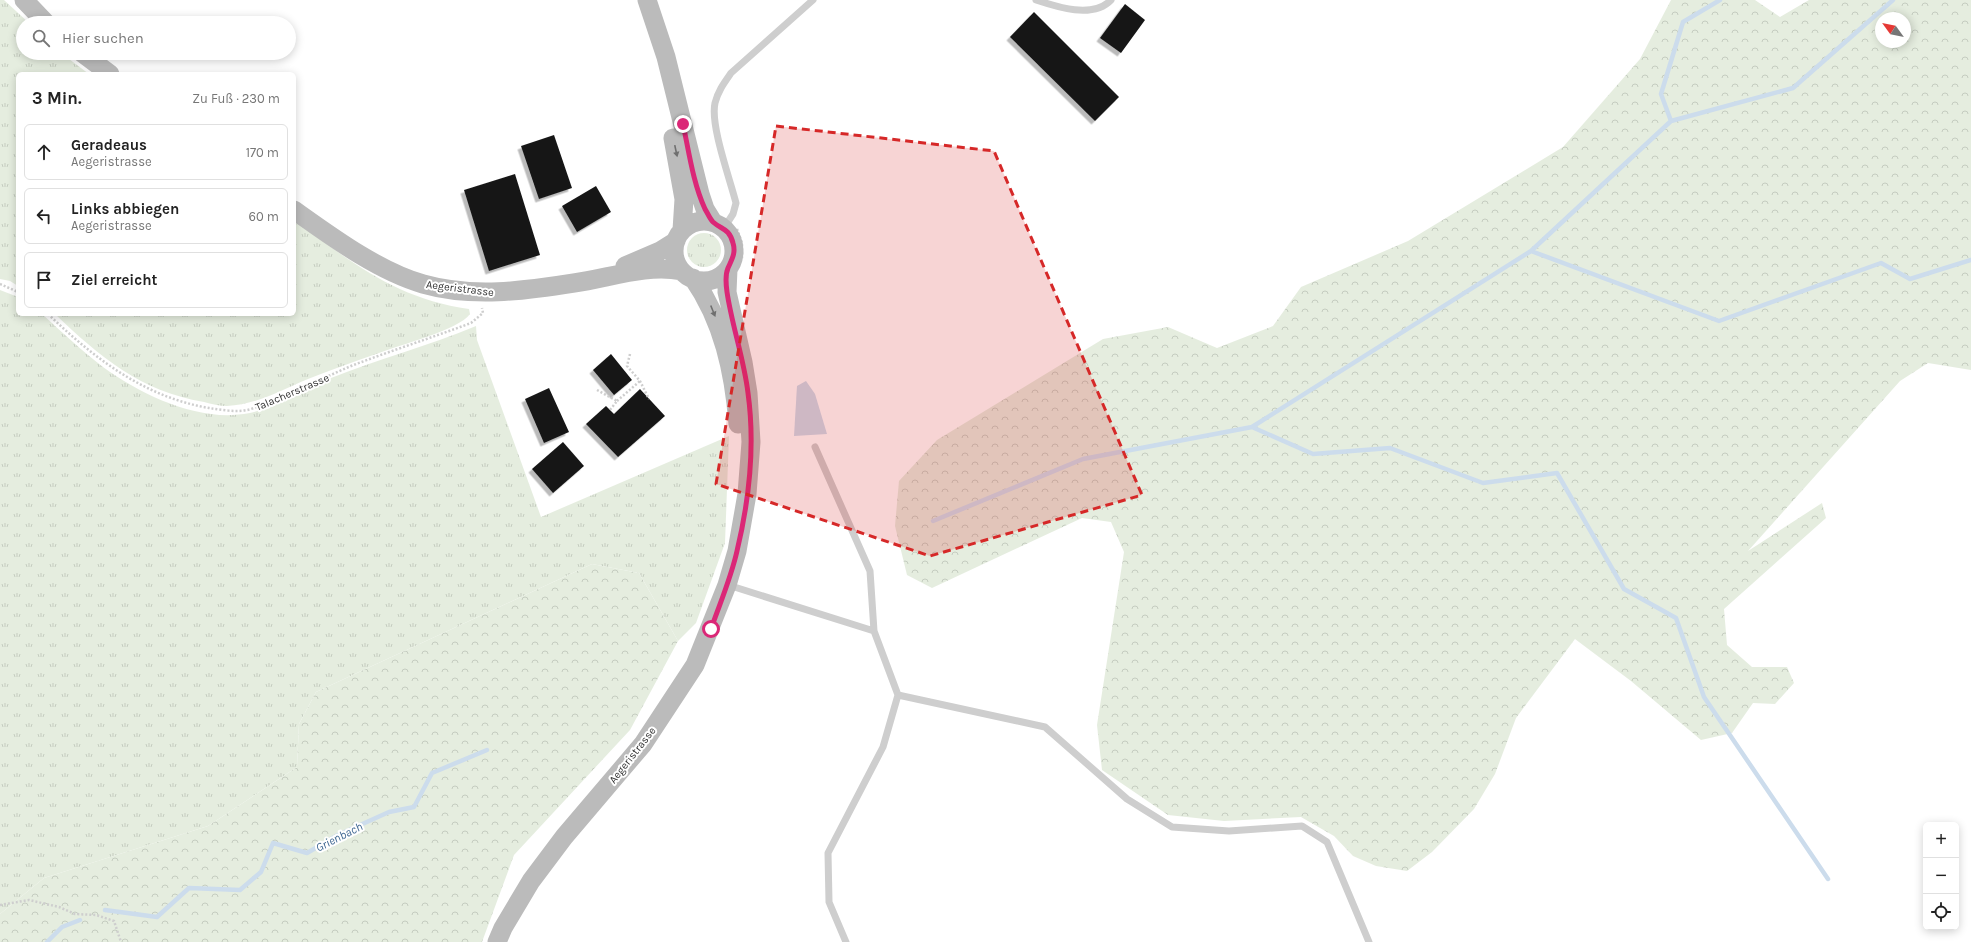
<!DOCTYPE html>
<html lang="de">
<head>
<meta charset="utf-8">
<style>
	body { margin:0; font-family:Karla,sans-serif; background:#f2f2f2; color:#222 }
	.controls { position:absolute; right:12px; bottom:12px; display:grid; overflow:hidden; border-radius:6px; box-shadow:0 2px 10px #0003 }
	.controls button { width:36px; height:36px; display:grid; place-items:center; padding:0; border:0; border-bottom:1px solid #e0e0e0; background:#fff; color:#222; font:20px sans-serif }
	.compass { position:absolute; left:1875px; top:12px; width:36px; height:36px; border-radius:50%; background:#fff; box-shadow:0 2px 10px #0003; rotate:303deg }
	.stop { position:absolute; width:12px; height:12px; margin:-9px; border:3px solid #db2777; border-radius:50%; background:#fff }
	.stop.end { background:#db2777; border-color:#fff; box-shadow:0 1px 4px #0008 }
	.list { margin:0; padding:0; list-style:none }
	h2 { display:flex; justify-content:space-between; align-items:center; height:52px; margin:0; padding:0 16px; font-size:17px }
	h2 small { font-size:13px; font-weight:400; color:#767676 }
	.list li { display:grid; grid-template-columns:26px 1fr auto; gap:12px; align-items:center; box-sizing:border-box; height:56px; margin:0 8px 8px; padding:0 8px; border:1px solid #e0e0e0; border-radius:6px }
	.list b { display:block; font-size:15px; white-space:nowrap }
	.list p { margin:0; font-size:13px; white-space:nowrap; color:#767676 }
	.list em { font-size:13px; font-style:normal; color:#767676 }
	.icon { flex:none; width:22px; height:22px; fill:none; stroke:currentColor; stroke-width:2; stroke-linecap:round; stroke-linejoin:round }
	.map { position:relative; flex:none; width:1971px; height:942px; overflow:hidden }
	.search { position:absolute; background:#fff; box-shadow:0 2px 10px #0003; left:16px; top:16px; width:280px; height:44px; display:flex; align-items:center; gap:10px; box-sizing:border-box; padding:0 14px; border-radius:22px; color:#767676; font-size:15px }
	.panel { position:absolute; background:#fff; box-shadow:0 2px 10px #0003; left:16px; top:72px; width:280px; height:244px; border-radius:6px }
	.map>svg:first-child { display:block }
	.grass { fill:url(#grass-tufts) }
	.forest { fill:url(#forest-crowns); fill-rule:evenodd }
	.water { fill:#ccdcec }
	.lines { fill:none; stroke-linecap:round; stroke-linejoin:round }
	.stream { stroke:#ccdcec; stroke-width:4.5 }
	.building { fill:#181818; filter:url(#shadow) }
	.path { stroke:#cecece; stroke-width:2.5; stroke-dasharray:2 2; stroke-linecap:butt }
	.service { stroke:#cecece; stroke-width:7 }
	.secondary { stroke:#bbb; stroke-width:19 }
	.oneway { fill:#6f6f6f }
	.route { stroke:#db2777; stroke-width:5 }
	.marked { fill:#d62828; fill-opacity:0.2; stroke:#d62828; stroke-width:3; stroke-dasharray:8 5; stroke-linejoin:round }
	.labels { text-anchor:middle; stroke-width:4; stroke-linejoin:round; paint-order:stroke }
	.street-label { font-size:11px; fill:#313131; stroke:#fff }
	.water-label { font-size:12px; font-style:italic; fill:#3f6792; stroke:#fff }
</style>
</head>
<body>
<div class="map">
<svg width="1971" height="942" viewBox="0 0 1971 942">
	<defs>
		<pattern id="grass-tufts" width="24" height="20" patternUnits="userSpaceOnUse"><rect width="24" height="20" fill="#e5eddf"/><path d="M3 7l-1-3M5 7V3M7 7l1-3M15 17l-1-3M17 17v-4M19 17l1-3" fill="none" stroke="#c5ccc0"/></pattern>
		<pattern id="forest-crowns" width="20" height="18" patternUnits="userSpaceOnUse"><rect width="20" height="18" fill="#e5eddf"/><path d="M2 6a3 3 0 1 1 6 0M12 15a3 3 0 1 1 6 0" fill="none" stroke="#c5ccc0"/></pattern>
		<filter id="shadow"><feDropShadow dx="-3.5" dy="3.5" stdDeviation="0" flood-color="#0004"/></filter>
	</defs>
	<rect width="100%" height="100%" fill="#fff"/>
	<path class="grass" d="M0,0H4L29,23H23V53H61L89,74H18V286L10,281L0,279Z
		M294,219C350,262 397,299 469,309L470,314C459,330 399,345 379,353C355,361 331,370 308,379C282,390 255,405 227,406C220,406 211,404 204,402C140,391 100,357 55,314H294Z
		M687 250a17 17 0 1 1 34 0a17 17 0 1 1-34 0Z
		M0,290L18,297V314H42C62,332 82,351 103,367C142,395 196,421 244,414C273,410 304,389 331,378C378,359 428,346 476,326L477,340L541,517L729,436L725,543L696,623L678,641L639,573L592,564L316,692L299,724L297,767L208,826L44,878L0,914Z"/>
	<path class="forest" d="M1671,0H1755L1780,17L1809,0H1971V370L1928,363L1900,381L1748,551L1822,503L1826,518L1724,609L1727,645L1752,667H1787L1794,683L1775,704L1753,703L1732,733L1701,740L1631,681L1575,639L1516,718L1495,774L1474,809L1432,852L1407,871L1376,866L1353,856L1334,836L1301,817L1224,821L1168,815L1102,770L1097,725L1124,552L1111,522L1082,518L932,588L907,575L895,526L899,481L937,440L1103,339L1168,327L1217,348L1273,326L1301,287L1408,241L1563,147L1640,59ZM1881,18H1905V42H1881Z
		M592,564L639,573L678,641L630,730L514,855L482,942H0V914L44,878L208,826L297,767L299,724L316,692Z"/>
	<path class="water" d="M806,381L815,394L827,434L794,436L797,386Z"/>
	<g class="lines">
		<path class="stream" d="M1671,121L1661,94L1683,22L1720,0
			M1531,251L1671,121L1793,88L1893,0
			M1252,427L1313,454L1390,448L1483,483L1557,473L1624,589L1676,618L1704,697L1828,879
			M933,521L1083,459L1252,427L1531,251L1719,321L1881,263L1910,279L1971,260
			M105,910L157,917L189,888L240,890L261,872L273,843L307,853L338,835L389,812L414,807L432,773L487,750
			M47,942L62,927L80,920"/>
	</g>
	<path class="building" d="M1125,4L1145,20L1121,53L1100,38Z
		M1034,12L1119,97L1095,121L1010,37Z
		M554,135L572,188L539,199L521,146Z
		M515,174L540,255L489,271L464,190Z
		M596,186L611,212L577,232L562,206Z
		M611,354L632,380L614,395L593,370Z
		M549,388L569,432L544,443L525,399Z
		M640,389L665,416L618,457L586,424L606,406L614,414Z
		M563,442L584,466L553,493L532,469Z"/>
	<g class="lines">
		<path class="path" d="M737,229L742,243V259
			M0,284L18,292
			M48,314C94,358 144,397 209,408C222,410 238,413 251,409C285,398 318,380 351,366C390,351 431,338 471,323L483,313L482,308
			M630,354L627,366L640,381L649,399
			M597,390L617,401L610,410
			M617,401L640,381
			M0,905L29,900L59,907L75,914L96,915L114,921L121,942"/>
		<path class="service" d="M1036,0C1057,7 1093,19 1111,0
			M724,228L733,214L736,203C730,179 710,125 715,103C718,91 724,83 731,73L813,0
			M815,447L870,571L874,631
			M728,585L874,631L898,695L1045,727L1127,799L1172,827L1229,831L1302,826L1327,842L1369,942
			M846,942L829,902L828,853L883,747L898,695"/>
		<path class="secondary" d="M24,0L46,23
			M647,0L666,57L700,194L705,209L713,222
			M82,53L110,74
			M673,138L684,199L682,230
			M294,210C332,237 378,271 423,284C472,298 524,291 574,283C610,278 646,264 682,271
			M674 251a30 30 0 1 1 60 0a30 30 0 1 1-60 0Z
			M625,266L660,251L676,241
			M693,278C723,321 734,372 738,424
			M497,942L503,928L531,881L564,837L643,744L695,665L727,585L737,551L747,494L751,442L748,393L743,362L727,292L728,269"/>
	</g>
	<defs><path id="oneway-solid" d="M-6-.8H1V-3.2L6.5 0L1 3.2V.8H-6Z"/></defs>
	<g class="oneway">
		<use href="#oneway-solid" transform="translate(676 151) rotate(78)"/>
		<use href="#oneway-solid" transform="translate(713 311) rotate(68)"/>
	</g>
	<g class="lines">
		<path class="route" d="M683,124C689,152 693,183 705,209C707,212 710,219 713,222C722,230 729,228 733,243C736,253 732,259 728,268C725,275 726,285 727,292C732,326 744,359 748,393C755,444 749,501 737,551C731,578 720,603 711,629"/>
	</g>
	<path class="marked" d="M776,126L994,151L1142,495L930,556L716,484Z"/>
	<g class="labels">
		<g class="street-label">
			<text transform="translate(460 288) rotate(7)" y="4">Aegeristrasse</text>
			<text transform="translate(292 392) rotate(-23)" y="4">Talacherstrasse</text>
			<text transform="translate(632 755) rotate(-52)" y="4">Aegeristrasse</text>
		</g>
		<g class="water-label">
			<text transform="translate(339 837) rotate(-27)" y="4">Grienbach</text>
		</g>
	</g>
</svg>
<div class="controls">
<button>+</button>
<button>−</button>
<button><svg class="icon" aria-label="locate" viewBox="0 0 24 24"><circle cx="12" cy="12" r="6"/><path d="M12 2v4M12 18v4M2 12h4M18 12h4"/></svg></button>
</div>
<svg class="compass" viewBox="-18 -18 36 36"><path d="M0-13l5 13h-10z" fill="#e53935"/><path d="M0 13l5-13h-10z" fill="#767676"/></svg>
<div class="stop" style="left:711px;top:629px"></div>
<div class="stop end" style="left:683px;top:124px"></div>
<div class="search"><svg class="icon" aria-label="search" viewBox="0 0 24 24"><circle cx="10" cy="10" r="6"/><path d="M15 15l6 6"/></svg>Hier suchen</div>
<section class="panel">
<h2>3 Min.<small>Zu Fuß · 230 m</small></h2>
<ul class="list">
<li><svg class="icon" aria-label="ahead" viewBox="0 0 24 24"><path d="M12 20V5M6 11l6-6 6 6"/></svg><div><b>Geradeaus</b><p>Aegeristrasse</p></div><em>170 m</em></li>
<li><svg class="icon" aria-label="left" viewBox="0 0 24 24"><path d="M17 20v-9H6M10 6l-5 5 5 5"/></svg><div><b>Links abbiegen</b><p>Aegeristrasse</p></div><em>60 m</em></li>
<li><svg class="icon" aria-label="arrive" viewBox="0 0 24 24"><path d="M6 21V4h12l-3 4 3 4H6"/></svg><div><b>Ziel erreicht</b></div></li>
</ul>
</section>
</div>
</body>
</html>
